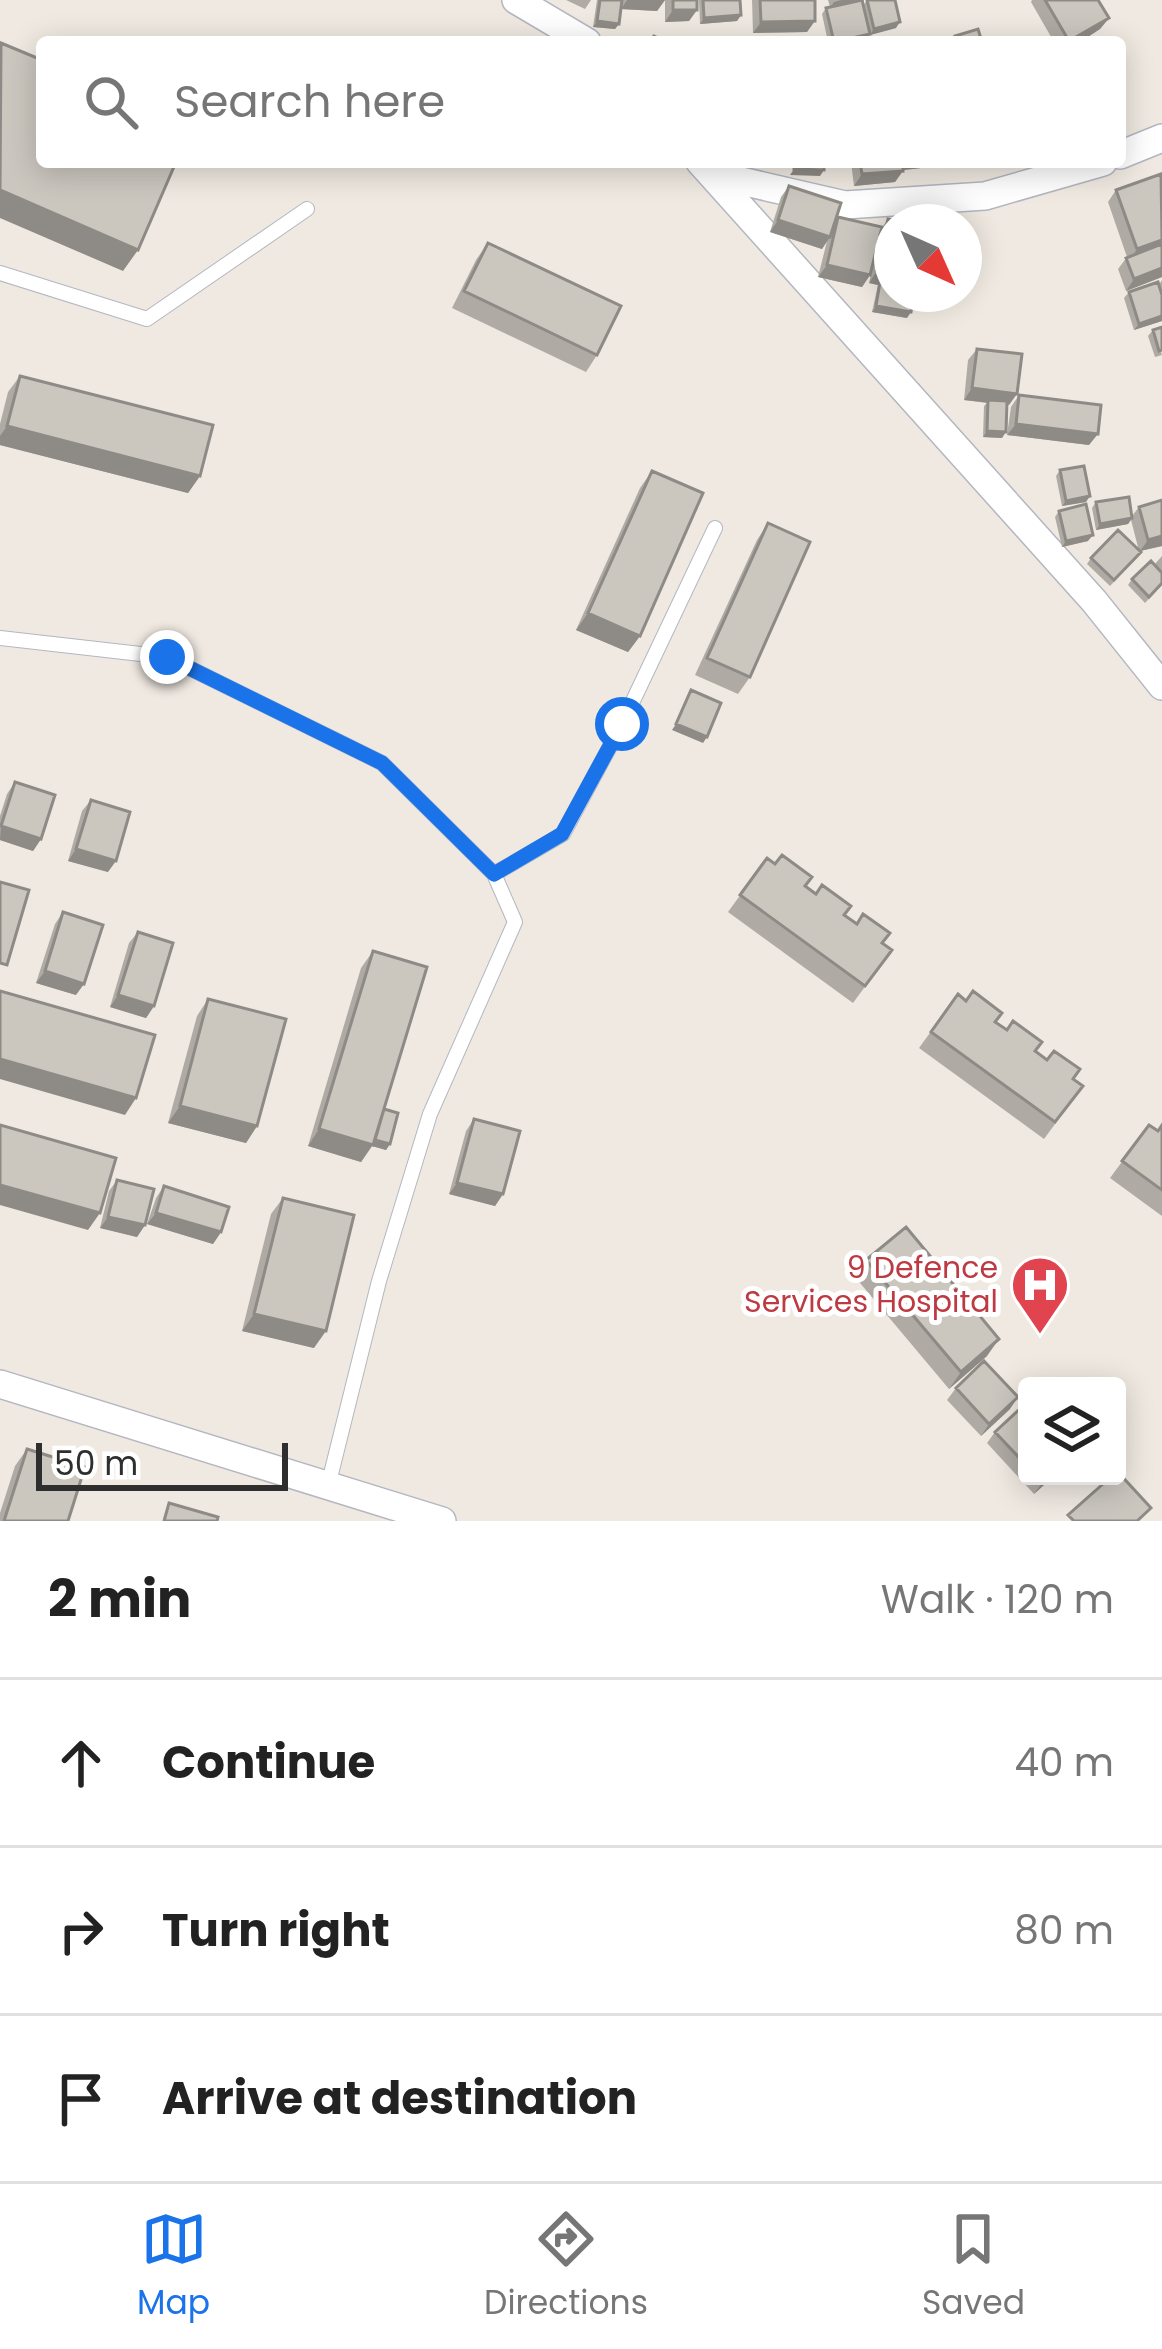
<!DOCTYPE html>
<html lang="en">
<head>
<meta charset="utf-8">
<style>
	body { margin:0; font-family:Poppins,sans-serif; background:#f2f2f2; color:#222 }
	.controls { position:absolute; right:36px; bottom:36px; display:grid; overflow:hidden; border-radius:12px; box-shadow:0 6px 30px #0003 }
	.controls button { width:108px; height:108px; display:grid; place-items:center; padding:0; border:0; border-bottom:3px solid #e0e0e0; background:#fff; color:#222; font:60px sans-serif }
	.compass { position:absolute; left:874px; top:204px; width:108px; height:108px; border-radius:50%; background:#fff; box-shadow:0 6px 30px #0003; rotate:135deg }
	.scale { position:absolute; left:36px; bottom:30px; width:252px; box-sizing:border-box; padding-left:12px; border:6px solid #2e2e2e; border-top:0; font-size:33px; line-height:42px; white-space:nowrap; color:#2e2e2e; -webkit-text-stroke:9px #fff; paint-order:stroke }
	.stop { position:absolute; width:36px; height:36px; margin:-27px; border:9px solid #1a73e8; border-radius:50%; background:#fff }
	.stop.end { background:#1a73e8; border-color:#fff; box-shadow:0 3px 12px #0008 }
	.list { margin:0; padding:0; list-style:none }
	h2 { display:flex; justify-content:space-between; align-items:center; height:156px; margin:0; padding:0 48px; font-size:51px }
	h2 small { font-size:39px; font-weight:400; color:#767676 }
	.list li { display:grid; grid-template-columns:78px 1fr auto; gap:36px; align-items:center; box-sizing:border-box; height:168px; padding:0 48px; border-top:3px solid #e0e0e0 }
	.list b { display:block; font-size:45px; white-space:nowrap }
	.list em { font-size:39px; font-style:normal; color:#767676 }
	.icon { flex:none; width:66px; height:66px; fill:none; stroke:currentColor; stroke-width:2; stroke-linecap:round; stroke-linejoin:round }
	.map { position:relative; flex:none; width:1162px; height:1521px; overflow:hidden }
	.search { position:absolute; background:#fff; box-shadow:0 6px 30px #0003; left:36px; right:36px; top:36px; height:132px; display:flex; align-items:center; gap:30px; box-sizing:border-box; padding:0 42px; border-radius:12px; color:#767676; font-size:45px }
	.sheet { height:660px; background:#fff }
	nav { display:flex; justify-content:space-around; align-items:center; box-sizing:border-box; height:168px; border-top:3px solid #e0e0e0; background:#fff; font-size:33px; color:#767676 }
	nav a { display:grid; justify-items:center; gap:6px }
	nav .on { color:#1a73e8 }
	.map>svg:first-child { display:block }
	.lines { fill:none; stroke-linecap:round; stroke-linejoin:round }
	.lane-casing { stroke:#b4b7c1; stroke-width:16 }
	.street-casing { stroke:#b4b7c1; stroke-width:30 }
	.lane { stroke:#fff; stroke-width:14 }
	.street { stroke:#fff; stroke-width:27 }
	.wall { fill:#afaba4 }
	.shaded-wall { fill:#8e8b86 }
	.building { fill:#cbc7bf; stroke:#8e8b86; stroke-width:3 }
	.route { stroke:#1a73e8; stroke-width:15 }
	.labels { text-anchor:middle; stroke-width:10; stroke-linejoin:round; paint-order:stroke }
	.health-label { font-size:30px; fill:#be3a42; stroke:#fff; text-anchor:end }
</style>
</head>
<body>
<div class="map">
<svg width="1162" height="1521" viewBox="0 0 1162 1521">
	<rect width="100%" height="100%" fill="#efe9e1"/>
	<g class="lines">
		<g class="lane-casing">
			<path id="lane" d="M0,273L147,319L307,209
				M0,638L167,657L382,763L494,874
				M328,1486L379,1281L430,1114L515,922L494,874L563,834L622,724L715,528"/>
		</g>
		<g class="street-casing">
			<path id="street" d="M516,0L587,42
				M1120,155L1162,138
				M700,162L1094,601L1162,686
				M711,174L845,205L985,196L1103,162
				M0,1384L442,1521"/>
		</g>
		<use href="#lane" class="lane"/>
		<use href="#street" class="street"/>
	</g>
	<path class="wall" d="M566,0H591L585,9Z
		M597,0H665L657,11L621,9L619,24L615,29L593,27Z
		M665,0H697V10L689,21L665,22Z
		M699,0H740L741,15L737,21L700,24Z
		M752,0H815L807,32L753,33Z
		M828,0H864L863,6L867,0L896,28L870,35L865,14L870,34L865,39L854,42H828L822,14L826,8L830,7Z
		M1032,0H1098L1109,18L1100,29L1080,42H1054L1031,2Z
		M851,162H950L948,165L903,170L895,182L854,186Z
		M1162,176V277L1126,291L1118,269L1127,257L1108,202L1116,190Z
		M789,186L834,222L838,217L881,229L888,219L900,222L906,211L907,318L872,312L878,285L869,283L875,256L870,275L862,287L818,277L827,241L822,249L770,232L781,197Z
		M488,243L597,355L586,372L452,308L476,260Z
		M1162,280V321L1134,330L1124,298L1129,292L1159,285Z
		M1153,330L1162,355L1155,357L1148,336Z
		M977,349L1017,394L1007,405L1002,438L983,437L984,406L987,403L964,400L968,360Z
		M20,376L200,476L188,493L0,445V424L8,392Z
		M1019,395L1089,445L1007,435L1011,407Z
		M1060,470L1086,502L1062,506L1056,476Z
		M652,471L640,636L628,652L576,630L640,488Z
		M1096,502L1132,516L1139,507L1162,546L1140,551L1137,558L1110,586L1087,564L1091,558L1139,551L1131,520L1128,524L1096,530L1092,508Z
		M1059,511L1088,541L1062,547L1055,517Z
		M768,523L750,677L738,694L695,675L757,540Z
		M1162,556V585L1145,603L1128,585L1132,579L1154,565Z
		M15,782L41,839L33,851L0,840V816L7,794Z
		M91,800L108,872L68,861L82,811Z
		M767,858L892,950L853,1003L728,912Z
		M63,912L76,995L36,983L55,924Z
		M138,932L154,1006L146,1018L110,1007L129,943Z
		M373,951L384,1109L390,1144L386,1150L372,1146L361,1162L308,1146L361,968Z
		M958,994L1083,1086L1044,1139L919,1048Z
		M208,999L257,1126L246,1143L168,1123L197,1016Z
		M474,1119L503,1194L495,1206L449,1194L466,1131Z
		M1149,1125L1158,1131L1162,1125V1216L1110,1178Z
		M117,1180L145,1225L137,1237L100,1228L109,1191Z
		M164,1186L221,1232L213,1244L147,1224L156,1198Z
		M283,1198L314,1348L242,1331L271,1214Z
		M866,1260L987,1356L949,1389L855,1277Z
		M956,1388L1010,1409L981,1436L947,1400Z
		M1027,1410V1476H1054L1034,1494L987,1443L995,1432Z
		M27,1449L68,1521H0V1513L15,1466Z"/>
	<path class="shaded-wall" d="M627,0H665L657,11L621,9Z
		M841,0H864L830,8L834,2Z
		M673,10H697L689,21L665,22Z
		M741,15L737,21L700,24L704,18Z
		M1109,18L1100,29L1080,42H1069Z
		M597,21L619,24L615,29L593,27Z
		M815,21L807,32L753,33L761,22Z
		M900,22L896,28L870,35L874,29Z
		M870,34L865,39L854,42H833Z
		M909,162H950L948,165L903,170Z
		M794,169L824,170L820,176L790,175Z
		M903,171L895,182L854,186L862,174Z
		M0,190L138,250L123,271L0,218Z
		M778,220L830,237L822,249L770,232Z
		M1162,240V249L1129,261L1137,249Z
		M827,265L870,275L862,287L818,277Z
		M1162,268V277L1126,291L1134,279Z
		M877,271L892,275V288L869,283Z
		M876,306L911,312L907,318L872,312Z
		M1162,316V321L1134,330L1139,324Z
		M972,388L1017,394L1009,405L964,400Z
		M1016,424L1098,434L1089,445L1007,435Z
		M7,426L200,476L188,493L0,445V436Z
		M987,431L1006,432L1002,438L983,437Z
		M1090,496L1086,502L1062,506L1066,501Z
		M1132,518L1128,524L1096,530L1100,524Z
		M1093,535L1088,541L1062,547L1066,541Z
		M1162,536V546L1140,551L1148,540Z
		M588,613L640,636L628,652L576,630Z
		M676,724L707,737L703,743L672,730Z
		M1,826L41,839L33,851L0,840Z
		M76,849L116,861L108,872L68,861Z
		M45,971L84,984L76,995L36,983Z
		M118,995L154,1006L146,1018L110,1007Z
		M0,1059L136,1098L125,1115L0,1079Z
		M180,1106L257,1126L246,1143L168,1123Z
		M319,1129L373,1139L390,1144L386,1150L372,1146L361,1162L308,1146Z
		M457,1183L503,1194L495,1206L449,1194Z
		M0,1185L100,1213L88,1230L0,1205Z
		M156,1213L221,1232L213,1244L147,1224Z
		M108,1217L145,1225L137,1237L100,1228Z
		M254,1314L326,1331L314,1348L242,1331Z
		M999,1339L987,1356L949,1389L961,1372Z
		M1018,1397L1010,1409L981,1436L989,1424Z
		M1050,1476H1054L1034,1494L1042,1483Z"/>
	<path class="building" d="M600,0H622L619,24L597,21Z
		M673,0H697V10H673Z
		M703,0H740L741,15L704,18Z
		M760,0H815V21L761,22Z
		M862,0L870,34L834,42L826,8Z
		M867,0H895L900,22L874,29Z
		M1045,0H1098L1109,18L1069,41Z
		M978,29L982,42H957L955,36Z
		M654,36L666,42H650Z
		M1,43L42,60V162H176L138,250L0,190Z
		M795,162H824V170L794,169Z
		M860,162H903V171L862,174Z
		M1161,174L1162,240L1137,249L1116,190Z
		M789,186L841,203L830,237L778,220Z
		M906,211L925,215L923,222H903Z
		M838,217L882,227L870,275L827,265Z
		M888,219L902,222H892V275L877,271Z
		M488,243L621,306L597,355L464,291Z
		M1162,244V268L1134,279L1126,258Z
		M880,282L892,284V294H914L911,312L876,306Z
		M1158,282L1162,295V316L1139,324L1129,292Z
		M1162,327V350L1159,351L1153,330Z
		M977,349L1022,354L1017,394L972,388Z
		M20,376L213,425L200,476L7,426Z
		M1019,395L1101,405L1098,434L1016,424Z
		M988,400L1007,401L1006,432L987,431Z
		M1084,466L1090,496L1066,501L1060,470Z
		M652,471L703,493L640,636L588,613Z
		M1129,497L1132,518L1100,524L1096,502Z
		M1162,500V536L1148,540L1139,507Z
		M1086,504L1093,535L1066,541L1059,511Z
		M768,523L810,542L750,677L707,658Z
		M1118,530L1141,552L1114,580L1091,558Z
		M1151,561L1162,573V583L1149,597L1132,579Z
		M691,690L721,703L707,737L676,724Z
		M15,782L55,795L41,839L1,826Z
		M91,800L130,812L116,861L76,849Z
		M782,855L812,877L805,886L816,894L822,885L851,906L844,915L857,924L863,914L890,933L882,943L892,950L865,986L740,895L767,858L775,864Z
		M0,882L29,890L7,965L0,963Z
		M63,912L103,925L84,984L45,971Z
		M138,932L173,943L154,1006L118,995Z
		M373,951L427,967L373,1145L319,1129Z
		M0,991L155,1035L136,1098L0,1059Z
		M973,991L1002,1013L995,1022L1007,1030L1013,1021L1042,1042L1035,1051L1047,1060L1054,1051L1080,1069L1073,1079L1083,1086L1055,1122L931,1032L958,994L966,1001Z
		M208,999L286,1019L257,1126L180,1106Z
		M384,1109L398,1113L390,1144L375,1140Z
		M474,1119L520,1131L503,1194L457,1183Z
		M0,1125L116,1158L100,1213L0,1185Z
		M1149,1125L1158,1131L1162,1125V1190L1122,1161Z
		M117,1180L154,1189L145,1225L108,1217Z
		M164,1186L229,1207L221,1232L156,1213Z
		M283,1198L354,1215L326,1331L254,1314Z
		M906,1227L999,1339L961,1372L866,1260Z
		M984,1361L1018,1397L989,1424L956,1388Z
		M1023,1406L1027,1410V1466L995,1432Z
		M27,1449L85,1467L68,1521H4Z
		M1117,1471L1151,1508L1137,1521H1074L1068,1515L1112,1476H1117Z
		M1036,1476H1050L1042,1483Z
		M169,1503L218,1517L217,1521H164Z"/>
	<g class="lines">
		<path class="route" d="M167,657L382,763L494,874L562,834L622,724"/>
	</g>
	<defs>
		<g id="hospital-pin" transform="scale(3)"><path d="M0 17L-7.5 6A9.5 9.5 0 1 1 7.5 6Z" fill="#e0444e" stroke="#fff"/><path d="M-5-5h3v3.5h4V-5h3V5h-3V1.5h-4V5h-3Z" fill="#fff"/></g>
	</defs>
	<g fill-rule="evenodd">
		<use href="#hospital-pin" x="1040" y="1285"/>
	</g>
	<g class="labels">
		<g class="health-label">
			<text x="998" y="1278">9 Defence<tspan x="998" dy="34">Services Hospital</tspan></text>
		</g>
	</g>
</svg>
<div class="controls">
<button><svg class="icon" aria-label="layers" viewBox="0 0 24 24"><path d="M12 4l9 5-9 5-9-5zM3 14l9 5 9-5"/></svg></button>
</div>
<svg class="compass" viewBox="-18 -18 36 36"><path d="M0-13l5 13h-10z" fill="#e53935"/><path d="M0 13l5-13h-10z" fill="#767676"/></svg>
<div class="scale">50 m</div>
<div class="stop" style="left:622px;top:724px"></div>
<div class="stop end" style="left:167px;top:657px"></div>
<div class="search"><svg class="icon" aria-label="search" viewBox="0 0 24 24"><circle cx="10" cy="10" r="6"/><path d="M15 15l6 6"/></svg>Search here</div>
</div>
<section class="sheet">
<h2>2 min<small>Walk · 120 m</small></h2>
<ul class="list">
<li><svg class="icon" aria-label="ahead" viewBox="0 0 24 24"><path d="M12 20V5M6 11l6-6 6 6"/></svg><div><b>Continue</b></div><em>40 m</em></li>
<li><svg class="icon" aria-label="right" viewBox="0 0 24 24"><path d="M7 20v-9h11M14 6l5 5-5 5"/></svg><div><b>Turn right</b></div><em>80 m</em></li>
<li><svg class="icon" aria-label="arrive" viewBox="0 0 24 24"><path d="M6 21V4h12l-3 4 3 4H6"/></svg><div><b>Arrive at destination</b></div></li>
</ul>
</section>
<nav>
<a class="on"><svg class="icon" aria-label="map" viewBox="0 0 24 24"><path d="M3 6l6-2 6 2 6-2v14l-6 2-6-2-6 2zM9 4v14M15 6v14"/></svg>Map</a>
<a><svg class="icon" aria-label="directions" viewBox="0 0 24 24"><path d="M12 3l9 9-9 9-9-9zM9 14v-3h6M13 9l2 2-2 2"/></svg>Directions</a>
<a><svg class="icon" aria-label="saved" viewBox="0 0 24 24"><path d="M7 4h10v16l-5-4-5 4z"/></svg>Saved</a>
</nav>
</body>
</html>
